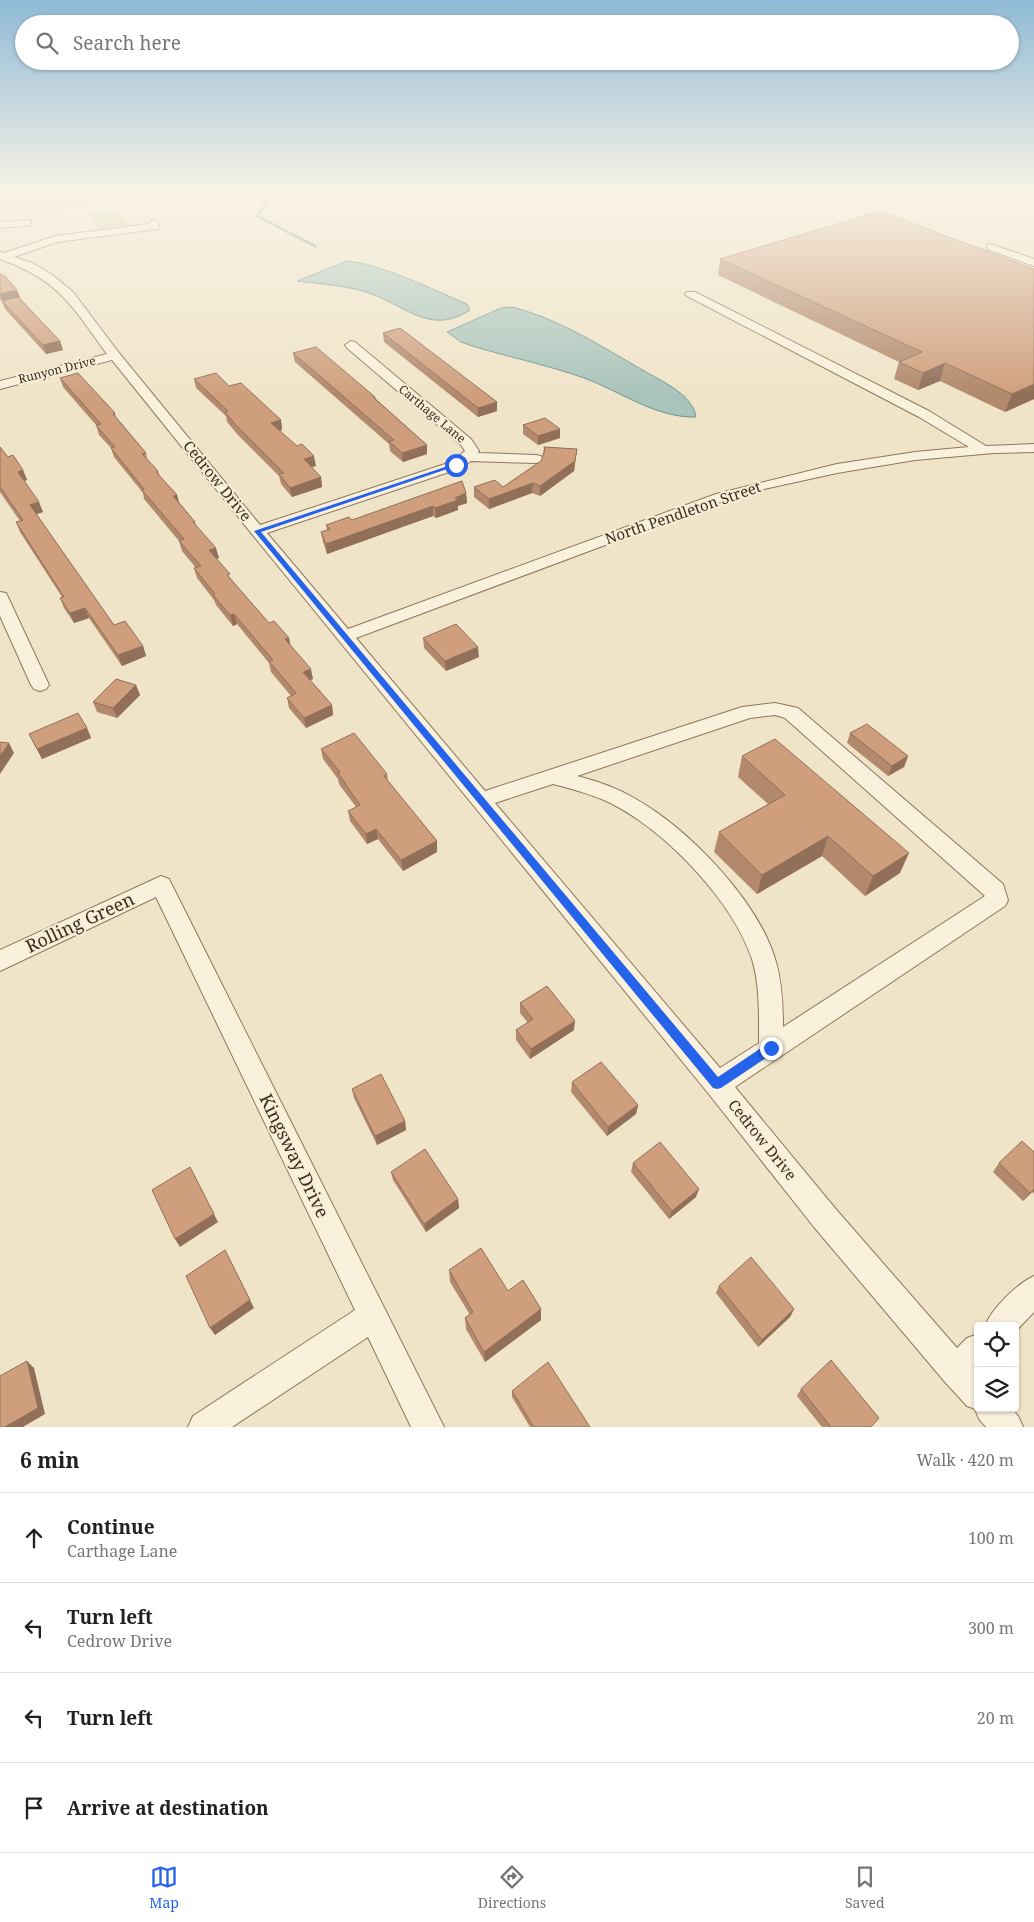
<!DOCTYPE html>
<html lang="en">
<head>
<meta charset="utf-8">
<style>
	body { margin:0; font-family:"Noto Serif",serif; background:#f6f6f6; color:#202124 }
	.controls { position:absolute; right:15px; bottom:15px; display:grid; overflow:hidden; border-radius:5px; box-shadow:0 1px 4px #0004 }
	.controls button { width:45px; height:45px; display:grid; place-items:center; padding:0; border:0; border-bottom:1px solid #e0e0e0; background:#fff; color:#202124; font:25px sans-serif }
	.stop { position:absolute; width:15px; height:15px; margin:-11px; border:4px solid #2563eb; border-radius:50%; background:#fff }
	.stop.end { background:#2563eb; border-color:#fff; box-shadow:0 1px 5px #0008 }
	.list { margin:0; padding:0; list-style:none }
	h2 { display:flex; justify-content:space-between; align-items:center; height:65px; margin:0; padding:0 20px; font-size:21px }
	h2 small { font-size:16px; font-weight:400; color:#757577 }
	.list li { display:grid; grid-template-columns:32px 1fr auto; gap:15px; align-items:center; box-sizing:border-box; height:90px; padding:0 20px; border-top:1px solid #e0e0e0 }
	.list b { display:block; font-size:19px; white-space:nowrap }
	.list p { margin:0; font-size:16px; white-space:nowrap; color:#757577 }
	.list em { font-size:16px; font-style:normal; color:#757577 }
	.icon { flex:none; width:28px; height:28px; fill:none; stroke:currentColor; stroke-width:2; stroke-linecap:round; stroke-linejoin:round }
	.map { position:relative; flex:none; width:1034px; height:1427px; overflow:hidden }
	.search { position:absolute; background:#fff; box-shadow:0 1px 4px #0004; left:15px; right:15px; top:15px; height:55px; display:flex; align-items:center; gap:12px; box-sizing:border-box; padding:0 18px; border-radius:28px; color:#757577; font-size:19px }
	.sheet { height:425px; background:#fff }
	nav { display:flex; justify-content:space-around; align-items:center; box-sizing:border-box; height:70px; border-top:1px solid #e0e0e0; background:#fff; font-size:14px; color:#757577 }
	nav a { display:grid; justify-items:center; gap:2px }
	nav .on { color:#2563eb }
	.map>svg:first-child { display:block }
	.green { fill:#c9cf9b }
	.water { fill:#a9c4bc; stroke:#6f938a }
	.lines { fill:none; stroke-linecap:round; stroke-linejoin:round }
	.stream { stroke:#6f938a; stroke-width:3 }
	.minor-casing { stroke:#8d765c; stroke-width:2 }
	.minor { fill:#faf1dc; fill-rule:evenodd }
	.wall { fill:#b2896c }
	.shaded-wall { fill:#916f58 }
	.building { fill:#cf9f7d; stroke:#916f58 }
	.route { fill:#2563eb }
	.labels { text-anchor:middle; stroke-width:4; stroke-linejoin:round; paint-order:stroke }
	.far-street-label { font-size:12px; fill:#3d2e20; stroke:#f7eed8 }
	.street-label { font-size:15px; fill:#3d2e20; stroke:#f7eed8 }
	.near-street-label { font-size:18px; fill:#3d2e20; stroke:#f7eed8 }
</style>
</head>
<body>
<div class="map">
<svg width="1034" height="1427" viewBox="0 0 1034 1427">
	<rect width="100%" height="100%" fill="#f0e4c8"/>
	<path class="green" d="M0,195H87L90,199L89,207L0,214Z
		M114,209L127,224L101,229L88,214Z"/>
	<path class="water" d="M347,261C381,264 434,290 467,304L470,310C429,337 403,303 366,292C343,285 320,284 297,281Z
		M512,307C567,321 614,355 664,382C676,389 694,401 696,417C655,418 620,391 584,378C547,365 509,357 472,346L461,342L447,332L501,308Z"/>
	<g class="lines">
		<path class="stream" d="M271,195L257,216L315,246"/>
		<g class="minor-casing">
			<path id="minor" d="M28,220L31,221V225L0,228V222Z
				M154,220L159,223L158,229L57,242L14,257L32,263L51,274L73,292L119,353L260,525L451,462L465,451L461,445L347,348L345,345L351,341L355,342L471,439L479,451L478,453L536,455L541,456L543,459L541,462L536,463L471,461L461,468L267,533L348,629L716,494L837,464L915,452L969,447L919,417L687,296L685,294L687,292H695L929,411L986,446L1034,444V452L994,453L915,460L837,473L764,489L726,500L356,638L485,791L742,707L775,703L798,708L1003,884L1008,900L1005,906L735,1087L834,1207L957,1348L967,1338L978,1334V1408H1011L1018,1416L1023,1427H986L979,1419L975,1409L967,1406L945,1382L814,1227L708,1093L252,534L112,360L0,389V381L107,354C72,306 59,280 0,259V252L4,253L55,236L149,224L151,221ZM775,715L785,718L985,896L783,1027C783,1005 782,983 776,962C759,901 688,828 634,798C617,788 597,781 577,776L750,718ZM553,784C576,790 598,796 618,807C670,836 733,902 752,959C760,985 759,1016 759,1043L720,1068L495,803Z
				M991,244L1034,259V266L987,249V245Z
				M0,592L6,593L8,597L49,685L46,689L40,691L34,689L31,685L0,616Z
				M161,876L169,879L444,1427H411L368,1337L232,1427H188L193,1416L355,1310L156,897L0,971V950Z
				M1034,1276V1312L1015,1332V1326H985C992,1308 1017,1284 1034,1276Z"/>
		</g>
		<use href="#minor" class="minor"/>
	</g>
	<path class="wall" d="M720,259L1034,399L1005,412L940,381L918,390L894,379L899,362L718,275Z
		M0,274L17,290L20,298L60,341L63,350L46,354L5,309L2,302L0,299Z
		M383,333L497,411L478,417L384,342Z
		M293,353L375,397L376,399L427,445V454L403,462L390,451L389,444L295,362Z
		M60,378L115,413L116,417L146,453L147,459L158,471L160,476L177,495L179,502L195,522L196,526L219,558L216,559L231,579L269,623L291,646L313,679L310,680L332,705L333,715L306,728L289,708L287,698L291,696L271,672L269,663L237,624L233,626L216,605L214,600L197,578L194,568H196L182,551L179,541L144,499L143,493L114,457L111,448L99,435L96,425L63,387Z
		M194,379L229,386L281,420L282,430L279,431L316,466L311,467L321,477L322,487L292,497L281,484L279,476L238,435L227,422L226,416L196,388Z
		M523,425L560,429V438L538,445L523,434Z
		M0,447L8,457L23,470L27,480L24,481L43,512L36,514L114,625L143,646L146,656L122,666L89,618L74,623L64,608L60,598L62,597L20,532L16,522L20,521L0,492Z
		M544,447L577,449L574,471L540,496L532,493L489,509L474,497V487H503L541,461L543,454Z
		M466,493L467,503L458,506V510L436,518L433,516L327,554L323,542L321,532L327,530L326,525L352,520Z
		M423,638L479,657L446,671L424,648Z
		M136,685L140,695L117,718L97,712L93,702Z
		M87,728L91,738L42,759L29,734Z
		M850,733L908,756L904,767L888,776L847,743Z
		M321,749L387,774L388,781L437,841V852L403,871L378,839L367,844L350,821L348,811L356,807L339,784L338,779L323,759Z
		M742,756L900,873L865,896L822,856L757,894L714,852L719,832L768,804L738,777Z
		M520,1003L574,1030L530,1059L516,1040V1030L528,1023L520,1013Z
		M572,1082L638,1105L636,1114L607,1136L571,1092Z
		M352,1089L405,1121L406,1130L377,1145L354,1098Z
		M1034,1152V1194L1032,1192L1023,1201L993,1172L999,1163Z
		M633,1163L696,1197L669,1219L631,1172Z
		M391,1172L458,1199L459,1208L426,1232L393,1180Z
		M449,1270L508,1291L541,1309V1320L485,1362L466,1329L465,1318L470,1315L450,1282Z
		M719,1286L794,1309L790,1317L758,1347L716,1293Z
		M801,1389L871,1427H822L797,1396Z
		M512,1391L590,1427H530L512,1397Z"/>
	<path class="shaded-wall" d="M17,290L20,298L3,302L0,294Z
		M60,341L63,350L46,354L43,345Z
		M945,363L940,381L918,390L923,373Z
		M1034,384V399L1005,412L1012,394Z
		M497,402V411L478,417V408Z
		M281,420L282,430L273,433L271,423Z
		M560,429V438L538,445V436Z
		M427,445V454L403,462L402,453Z
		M577,449L574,471L540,496V486Z
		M314,456L316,466L306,469L304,459Z
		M23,470L27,480L21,482L18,472Z
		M321,477L322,487L292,497L290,488Z
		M533,483L532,493L489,509V499Z
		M466,493L467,503L458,506V510L436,518L435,508L455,498Z
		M177,495L179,505L173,496Z
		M39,502L43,512L34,515L30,505Z
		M433,506V516L327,554L326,544Z
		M216,548L219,558L212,560L209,550Z
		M85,608L89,618L74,623L70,613Z
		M234,614L237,624L233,626L230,615Z
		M289,638L291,648L285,639Z
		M143,646L146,656L122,666L118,655Z
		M478,647L479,657L446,671L445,661Z
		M311,669L313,679L305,682L303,672Z
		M136,685L140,695L117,718L113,708Z
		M332,705L333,715L306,728L304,718Z
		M87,728L91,738L42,759L37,749Z
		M9,743L14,753L0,774V756Z
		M908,756L904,767L888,776L892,766Z
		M376,829L378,839L367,844L366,834Z
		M828,836L822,856L757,894L762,875Z
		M437,841V852L403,871L401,860Z
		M909,853L900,873L865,896L873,876Z
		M575,1021L574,1030L530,1059L531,1049Z
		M638,1105L636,1114L607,1136L608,1127Z
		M405,1121L406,1130L377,1145L375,1136Z
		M194,1175L218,1222L180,1247L175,1239Z
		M699,1189L696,1197L669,1219L672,1211Z
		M1034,1189V1190L1023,1201L1030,1193Z
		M458,1199L459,1208L426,1232L424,1224Z
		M225,1250L254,1308L215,1335L210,1328Z
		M541,1309V1320L485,1362L484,1352Z
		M794,1309L790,1317L758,1347L762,1340Z
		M27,1361L34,1368L45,1414L23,1427H5Z"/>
	<path class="building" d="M880,211L1034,269V384L1012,394L945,363L923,373L899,362L922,352L720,259Z
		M0,274L5,276L17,290L0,294Z
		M18,297L60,341L43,345L2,301Z
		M400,328L497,402L478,408L383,333Z
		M316,347L375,397L374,398L427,445L402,453L389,441L394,440L293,353Z
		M78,373L115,413L113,414L146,453L142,454L158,471L156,472L177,495L173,496L195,522H193L216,548L209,550L230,574L227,575L269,623L274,621L289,638L285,639L311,669L303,672L332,705L304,718L287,698L296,693L269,661L273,660L234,614L230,615L213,595L215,594L194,568L201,566L179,541L184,539L142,490L144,489L111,448L115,447L96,425L101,424L60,378Z
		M216,373L229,386L241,383L281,420L271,423L297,446L302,444L314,456L304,459L321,477L290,488L279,474L284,473L236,425L225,412L228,411L194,379Z
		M545,418L560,429L538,436L523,425Z
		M0,447L8,457L13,455L23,470L18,472L39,502L30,505L114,625L125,621L143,646L118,655L85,608L70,613L60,598L64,597L16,522L23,520L0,487Z
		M544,447L577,449L575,461L540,486L533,483L489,499L474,487L495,480L503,487L541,461L545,450Z
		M462,481L466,493L455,498L458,500L435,508L433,506L326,544L321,532L330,529L326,525L349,517L352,520Z
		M456,624L478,647L445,661L423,638Z
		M116,679L136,685L113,708L93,702Z
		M78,713L87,728L37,749L29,734Z
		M867,724L908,756L892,766L850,733Z
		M354,733L387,774L384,776L437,841L401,860L376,829L366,834L348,811L360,805L338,773L340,772L321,749Z
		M775,739L909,853L873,876L828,836L762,875L719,832L785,795L742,756Z
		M0,742L9,743L0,756Z
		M547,986L575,1021L531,1049L516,1030L533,1019L520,1003Z
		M601,1062L638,1105L608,1127L572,1082Z
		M381,1074L405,1121L375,1136L352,1089Z
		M1022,1141L1034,1152V1189L1030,1193L999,1163Z
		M660,1142L699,1189L672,1211L633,1163Z
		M425,1149L458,1199L424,1224L391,1172Z
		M190,1167L214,1214L175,1239L152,1190Z
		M481,1248L508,1291L523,1280L541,1309L484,1352L465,1318L473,1312L449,1270Z
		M225,1250L250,1300L210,1328L186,1276Z
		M751,1257L794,1309L762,1340L719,1286Z
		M831,1360L879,1418L871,1427H831L801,1389Z
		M27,1361L38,1408L5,1427H0V1376Z
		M548,1362L590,1427H534L512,1391Z"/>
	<linearGradient id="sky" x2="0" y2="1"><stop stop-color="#8fbad6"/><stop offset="0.49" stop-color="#f8f3e6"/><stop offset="1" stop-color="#f8f3e6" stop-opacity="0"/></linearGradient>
	<rect width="1034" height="395" fill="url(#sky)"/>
	<path class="route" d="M454,464L459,465L261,532L718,1077L767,1044H775L777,1048L775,1052L721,1088L717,1089L713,1088L254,531Z"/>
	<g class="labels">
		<g class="far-street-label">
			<text transform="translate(57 370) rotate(-14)" y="4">Runyon Drive</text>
			<text transform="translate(432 414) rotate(40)" y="4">Carthage Lane</text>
		</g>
		<g class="street-label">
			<text transform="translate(217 481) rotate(51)" y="5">Cedrow Drive</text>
			<text transform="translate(683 513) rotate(-19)" y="5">North Pendleton Street</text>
			<text transform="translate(762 1140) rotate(51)" y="5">Cedrow Drive</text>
		</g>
		<g class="near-street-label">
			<text transform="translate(80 923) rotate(-25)" y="6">Rolling Green</text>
			<text transform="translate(294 1156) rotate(64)" y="6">Kingsway Drive</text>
		</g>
	</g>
</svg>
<div class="controls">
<button><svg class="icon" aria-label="locate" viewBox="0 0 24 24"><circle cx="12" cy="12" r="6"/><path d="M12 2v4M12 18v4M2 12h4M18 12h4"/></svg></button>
<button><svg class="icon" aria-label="layers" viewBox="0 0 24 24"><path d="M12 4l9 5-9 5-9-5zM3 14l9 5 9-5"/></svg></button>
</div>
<div class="stop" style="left:456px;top:465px"></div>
<div class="stop end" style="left:771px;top:1048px"></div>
<div class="search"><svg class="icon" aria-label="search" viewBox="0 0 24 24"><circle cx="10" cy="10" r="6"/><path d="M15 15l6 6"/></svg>Search here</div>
</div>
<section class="sheet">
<h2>6 min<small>Walk · 420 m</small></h2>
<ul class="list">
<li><svg class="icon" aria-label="ahead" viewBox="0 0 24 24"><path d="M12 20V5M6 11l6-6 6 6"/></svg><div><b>Continue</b><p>Carthage Lane</p></div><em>100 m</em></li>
<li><svg class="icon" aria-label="left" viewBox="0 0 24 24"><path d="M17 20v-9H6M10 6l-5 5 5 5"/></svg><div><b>Turn left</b><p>Cedrow Drive</p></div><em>300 m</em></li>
<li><svg class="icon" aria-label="left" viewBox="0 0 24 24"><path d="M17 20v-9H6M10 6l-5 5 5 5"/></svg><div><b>Turn left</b></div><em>20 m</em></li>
<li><svg class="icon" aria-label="arrive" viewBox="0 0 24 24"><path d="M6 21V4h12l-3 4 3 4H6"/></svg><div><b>Arrive at destination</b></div></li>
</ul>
</section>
<nav>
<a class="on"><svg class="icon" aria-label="map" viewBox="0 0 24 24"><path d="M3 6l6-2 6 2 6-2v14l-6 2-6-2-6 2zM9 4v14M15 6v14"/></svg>Map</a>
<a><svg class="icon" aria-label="directions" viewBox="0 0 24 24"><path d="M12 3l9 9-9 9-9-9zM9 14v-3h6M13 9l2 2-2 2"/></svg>Directions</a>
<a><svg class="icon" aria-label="saved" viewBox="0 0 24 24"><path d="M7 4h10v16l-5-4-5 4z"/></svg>Saved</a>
</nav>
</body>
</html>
